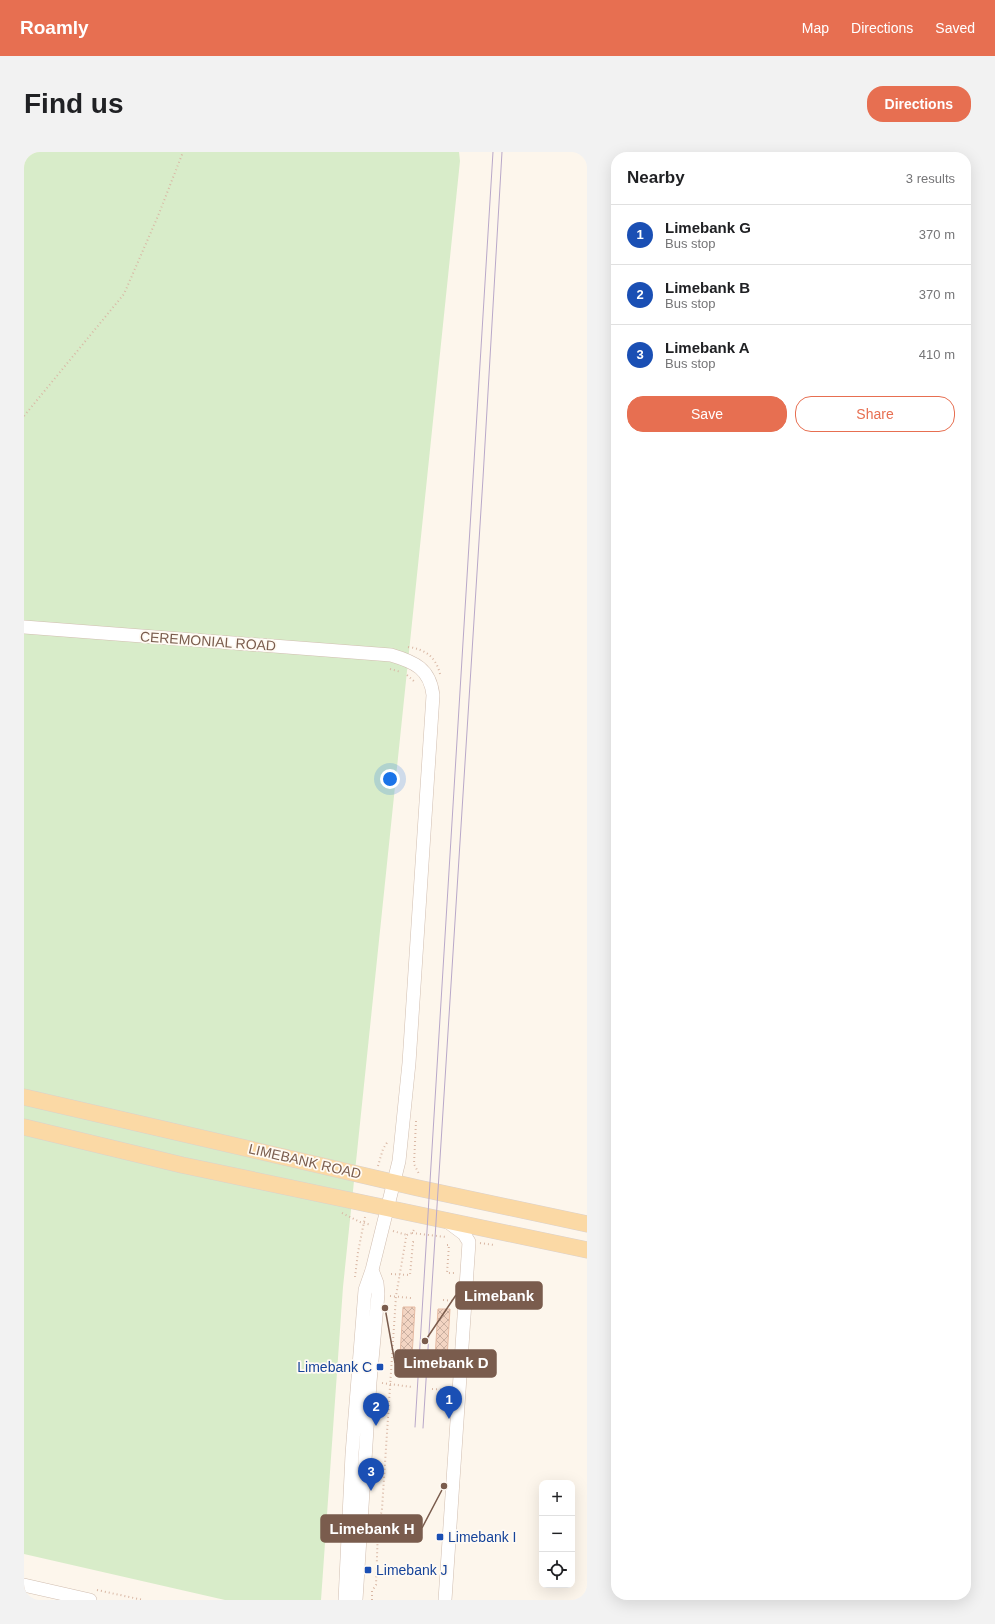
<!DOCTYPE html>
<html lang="en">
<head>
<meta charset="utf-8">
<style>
	body { margin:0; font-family:Arial,sans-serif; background:#f2f2f2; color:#202124 }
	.controls { position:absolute; right:12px; bottom:12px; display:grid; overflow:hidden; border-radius:8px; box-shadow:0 4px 16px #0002 }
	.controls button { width:36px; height:36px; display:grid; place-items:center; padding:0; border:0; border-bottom:1px solid #e0e0e0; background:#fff; color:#202124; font:20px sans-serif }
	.you { position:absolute; left:366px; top:627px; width:14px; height:14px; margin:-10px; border:3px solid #fff; border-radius:50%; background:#1a73e8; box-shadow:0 0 0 6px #1a73e833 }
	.badge { display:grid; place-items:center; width:26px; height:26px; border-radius:50%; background:#e76f51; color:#fff; font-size:13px; font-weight:700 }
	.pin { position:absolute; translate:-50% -33px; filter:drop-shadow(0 1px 2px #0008) }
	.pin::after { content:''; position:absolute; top:21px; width:14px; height:12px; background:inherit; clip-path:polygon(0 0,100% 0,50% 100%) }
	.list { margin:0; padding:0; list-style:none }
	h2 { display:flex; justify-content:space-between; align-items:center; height:52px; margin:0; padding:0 16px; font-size:17px }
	h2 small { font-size:13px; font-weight:400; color:#757577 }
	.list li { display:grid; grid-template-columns:26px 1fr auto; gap:12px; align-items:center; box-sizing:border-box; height:60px; padding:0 16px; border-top:1px solid #e0e0e0 }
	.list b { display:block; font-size:15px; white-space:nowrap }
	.list p { margin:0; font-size:13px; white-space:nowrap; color:#757577 }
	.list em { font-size:13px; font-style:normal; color:#757577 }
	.actions { display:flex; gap:8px; padding:12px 16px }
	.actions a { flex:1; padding:9px 0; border:1px solid #e76f51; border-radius:16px; text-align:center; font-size:14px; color:#e76f51 }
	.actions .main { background:#e76f51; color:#fff }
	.icon { flex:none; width:22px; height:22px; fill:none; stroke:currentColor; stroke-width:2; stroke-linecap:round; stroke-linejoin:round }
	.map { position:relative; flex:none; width:563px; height:1448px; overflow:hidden; border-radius:16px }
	header { display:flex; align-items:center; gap:24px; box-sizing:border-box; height:56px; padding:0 20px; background:#e76f51; color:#fff }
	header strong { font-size:19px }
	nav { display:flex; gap:22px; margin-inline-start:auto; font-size:14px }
	.intro { display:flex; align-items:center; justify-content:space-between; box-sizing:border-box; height:96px; padding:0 24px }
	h1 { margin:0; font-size:28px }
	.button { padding:10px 18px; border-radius:16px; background:#e76f51; color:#fff; font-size:14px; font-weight:700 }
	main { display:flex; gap:24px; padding:0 24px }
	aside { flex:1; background:#fff; border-radius:16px; box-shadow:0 4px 16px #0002 }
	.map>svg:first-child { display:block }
	.grass { fill:#d8ecc9 }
	.building { fill:url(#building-cross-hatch); stroke:#e6bba3 }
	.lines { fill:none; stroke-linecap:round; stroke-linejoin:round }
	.minor-casing { stroke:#d1beb0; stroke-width:14 }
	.major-casing { stroke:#dad1cd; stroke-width:17 }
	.path { stroke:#d9b8a5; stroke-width:2; stroke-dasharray:1 3; stroke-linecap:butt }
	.minor { stroke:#fff; stroke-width:13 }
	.major { stroke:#fbd9a5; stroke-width:16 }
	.tram { stroke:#b9a8c9; stroke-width:1 }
	.transit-dot { fill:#1a4fb4; stroke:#fffaf3; stroke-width:1.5 }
	.labels { text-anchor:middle; stroke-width:3.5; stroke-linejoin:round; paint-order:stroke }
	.street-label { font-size:14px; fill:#7a5c4d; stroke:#fffaf3 }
	.transit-label { font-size:14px; fill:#164399; stroke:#fffaf3; text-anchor:start }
	.leader { fill:none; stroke:#7a5c4d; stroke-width:1.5 }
	.callout-dot { fill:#7a5c4d; stroke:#fffaf3; stroke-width:1.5 }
	.callout { fill:#7a5c4d; stroke:#7a5c4d; stroke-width:1.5 }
	.callout-label { font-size:15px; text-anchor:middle; font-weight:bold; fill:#fff }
</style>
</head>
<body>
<header>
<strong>Roamly</strong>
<nav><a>Map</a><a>Directions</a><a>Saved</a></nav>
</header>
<div class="intro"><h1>Find us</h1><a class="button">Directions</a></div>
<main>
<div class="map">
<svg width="563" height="1448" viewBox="0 0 563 1448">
	<defs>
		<pattern id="building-cross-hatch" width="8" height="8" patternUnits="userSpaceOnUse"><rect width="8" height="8" fill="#f3d5c3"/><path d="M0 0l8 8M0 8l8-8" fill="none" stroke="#cab0a1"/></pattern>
	</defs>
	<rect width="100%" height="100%" fill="#fdf6ec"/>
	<path class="grass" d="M0,0H435L436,9L319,1135L297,1448H201L0,1402Z"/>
	<path class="building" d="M379,1155H391L387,1221L375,1220Z
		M414,1157H426L422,1223L410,1222Z"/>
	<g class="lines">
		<g class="minor-casing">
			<path id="minor" d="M0,475L367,503C391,510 406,517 409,543L385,911L375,1009L348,1118L341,1138L328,1302L321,1448
				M0,1433L66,1448
				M332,1448L346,1230L354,1142L353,1131L348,1118
				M421,1448L445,1090L440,1082L424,1070"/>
		</g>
		<g class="major-casing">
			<path id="major" d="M0,945L394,1036L563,1072
				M0,975L158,1013L563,1098"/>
		</g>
		<path class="path" d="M0,264L100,142L134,64L159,0
			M384,495C401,497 412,505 416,522
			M366,517L377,520
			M383,523L392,531
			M392,969L390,1012L395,1022
			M354,1014L359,997L364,989
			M318,1061L336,1070L347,1073
			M369,1079L383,1083
			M388,1081L422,1085
			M456,1091L470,1093
			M423,1093H425L423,1121H430
			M367,1122L386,1123L389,1090H391
			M331,1125L334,1100L341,1065
			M366,1144L387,1146
			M419,1148L430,1149
			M385,1223L386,1216
			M412,1224V1217
			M358,1231L388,1235
			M408,1237L422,1238
			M73,1438L119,1448
			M348,1448V1439L352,1433L354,1377L358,1357L372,1144L382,1086L383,1083L388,1081L391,1076"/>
		<use href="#minor" class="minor"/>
		<use href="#major" class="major"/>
		<path class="tram" d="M391,1275L469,0
			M399,1276L459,326L478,0"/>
	</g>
	<g class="transit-dot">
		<rect x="352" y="1211" width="8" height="8" rx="2"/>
		<rect x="412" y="1381" width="8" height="8" rx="2"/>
		<rect x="340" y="1414" width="8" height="8" rx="2"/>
	</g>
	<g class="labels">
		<g class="street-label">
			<text transform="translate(184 489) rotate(4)" y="5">CEREMONIAL ROAD</text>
			<text transform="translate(281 1009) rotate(13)" y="5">LIMEBANK ROAD</text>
		</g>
		<g class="transit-label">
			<text x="348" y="1220" text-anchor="end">Limebank C</text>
			<text x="424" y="1390">Limebank I</text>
			<text x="352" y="1423">Limebank J</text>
		</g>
	</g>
	<path class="leader" d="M401 1189L432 1143M361 1156L371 1211M420 1334L398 1376"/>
	<g class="callout-dot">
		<circle cx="401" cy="1189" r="4"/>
		<circle cx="361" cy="1156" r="4"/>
		<circle cx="420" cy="1334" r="4"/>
	</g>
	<g class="callout">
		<rect x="432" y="1130" width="86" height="27" rx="4"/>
		<rect x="371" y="1198" width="101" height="27" rx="4"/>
		<rect x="297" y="1363" width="101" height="27" rx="4"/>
	</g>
	<g class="callout-label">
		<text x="475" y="1149">Limebank</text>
		<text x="422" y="1216">Limebank D</text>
		<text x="348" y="1382">Limebank H</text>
	</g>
</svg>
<div class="controls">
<button>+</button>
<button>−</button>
<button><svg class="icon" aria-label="locate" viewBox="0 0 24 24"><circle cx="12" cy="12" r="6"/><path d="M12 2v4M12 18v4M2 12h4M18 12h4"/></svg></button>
</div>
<div class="you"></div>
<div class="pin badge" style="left:425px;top:1267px;background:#1a4fb4">1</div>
<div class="pin badge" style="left:352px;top:1274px;background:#1a4fb4">2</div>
<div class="pin badge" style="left:347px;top:1339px;background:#1a4fb4">3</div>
</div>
<aside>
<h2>Nearby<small>3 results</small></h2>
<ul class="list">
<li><span class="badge" style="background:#1a4fb4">1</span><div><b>Limebank G</b><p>Bus stop</p></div><em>370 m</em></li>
<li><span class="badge" style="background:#1a4fb4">2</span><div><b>Limebank B</b><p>Bus stop</p></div><em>370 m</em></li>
<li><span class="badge" style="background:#1a4fb4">3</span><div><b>Limebank A</b><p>Bus stop</p></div><em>410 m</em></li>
</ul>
<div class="actions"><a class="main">Save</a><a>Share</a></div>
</aside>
</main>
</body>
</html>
